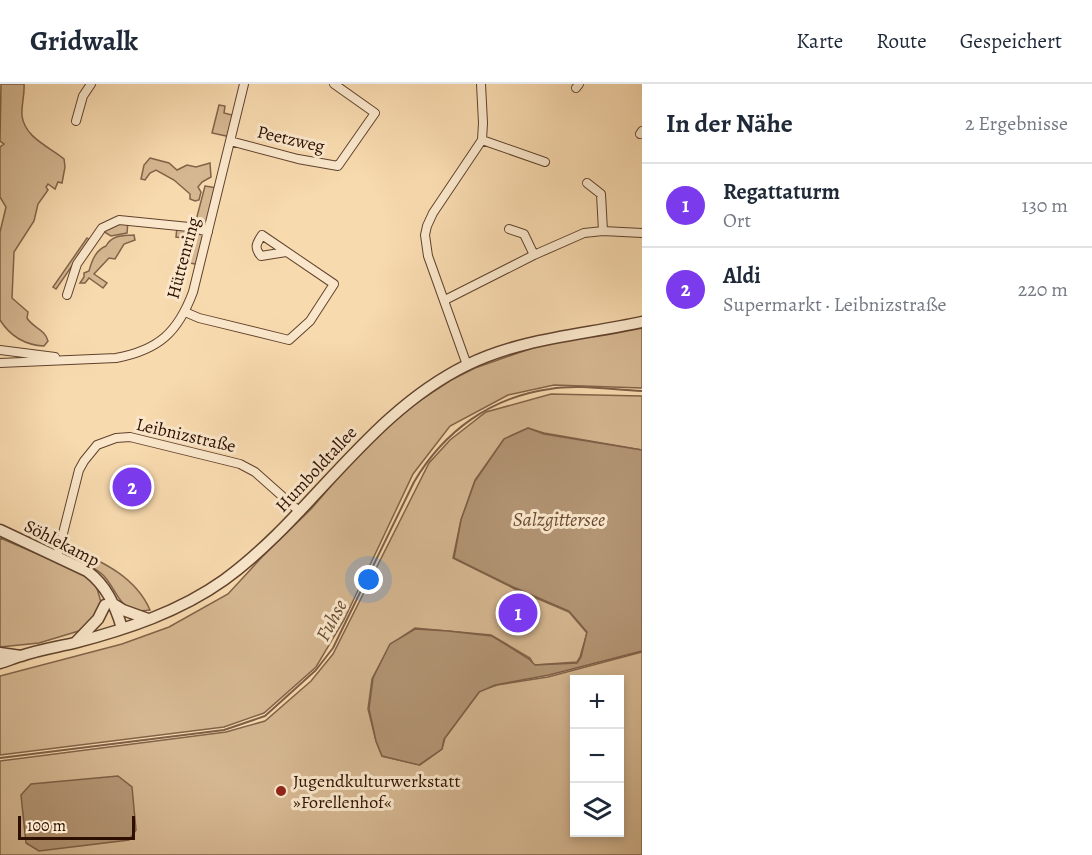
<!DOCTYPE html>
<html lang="de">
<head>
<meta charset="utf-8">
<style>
	body { margin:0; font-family:Alegreya,serif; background:#f2f2f3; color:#1f2937 }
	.controls { position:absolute; right:18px; bottom:18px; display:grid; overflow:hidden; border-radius:0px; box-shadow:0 3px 9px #0003 }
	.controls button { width:54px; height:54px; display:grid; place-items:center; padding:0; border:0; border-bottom:2px solid #e0e1e3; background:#fff; color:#1f2937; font:30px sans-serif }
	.scale { position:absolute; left:18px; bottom:15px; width:117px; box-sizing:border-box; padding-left:6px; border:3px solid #2d0f00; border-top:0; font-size:16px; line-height:21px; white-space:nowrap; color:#2d0f00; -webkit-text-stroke:4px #fae7cb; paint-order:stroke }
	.you { position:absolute; left:369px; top:496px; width:21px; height:21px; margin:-15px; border:4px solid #fff; border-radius:50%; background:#1a73e8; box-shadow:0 0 0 9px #1a73e833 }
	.badge { display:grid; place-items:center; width:39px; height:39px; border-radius:50%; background:#7c3aed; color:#fff; font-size:20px; font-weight:700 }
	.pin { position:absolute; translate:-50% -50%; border:3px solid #fff; box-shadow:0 2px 6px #0006 }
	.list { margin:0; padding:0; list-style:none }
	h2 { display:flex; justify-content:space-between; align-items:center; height:78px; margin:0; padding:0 24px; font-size:26px }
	h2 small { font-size:20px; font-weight:400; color:#747a83 }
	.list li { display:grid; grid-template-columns:39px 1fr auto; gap:18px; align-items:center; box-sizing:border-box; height:84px; padding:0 24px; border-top:2px solid #e0e1e3 }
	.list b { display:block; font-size:22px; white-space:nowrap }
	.list p { margin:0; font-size:20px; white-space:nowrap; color:#747a83 }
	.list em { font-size:20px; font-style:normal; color:#747a83 }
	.icon { flex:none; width:33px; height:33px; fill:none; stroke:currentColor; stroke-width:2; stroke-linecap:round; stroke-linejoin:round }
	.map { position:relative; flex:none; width:642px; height:771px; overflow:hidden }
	header { display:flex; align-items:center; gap:36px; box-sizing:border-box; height:84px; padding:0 30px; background:#fff; border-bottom:2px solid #e0e1e3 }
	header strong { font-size:28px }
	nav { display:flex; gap:33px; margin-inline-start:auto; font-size:21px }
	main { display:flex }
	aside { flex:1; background:#fff }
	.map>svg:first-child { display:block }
	.green { fill:#d5b791; stroke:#816348; stroke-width:1.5; fill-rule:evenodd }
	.water { fill:#b39574; stroke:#7d5f46; stroke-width:1.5 }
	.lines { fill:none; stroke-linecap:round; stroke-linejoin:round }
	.stream { stroke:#7d5f46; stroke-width:2 }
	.minor-casing { stroke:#60422c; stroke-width:10 }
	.tertiary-casing { stroke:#60422c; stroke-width:13 }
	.minor { stroke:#fae7cb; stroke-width:8 }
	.tertiary { stroke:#fae7cb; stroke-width:10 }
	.poi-dot { fill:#8f2418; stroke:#fae7cb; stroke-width:2 }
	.labels { text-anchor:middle; stroke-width:6; stroke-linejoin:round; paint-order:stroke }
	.street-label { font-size:18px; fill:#2d0f00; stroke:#fae7cb }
	.poi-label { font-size:18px; fill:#2d0f00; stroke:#fae7cb; text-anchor:start }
	.water-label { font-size:20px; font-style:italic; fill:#694b34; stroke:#fae7cb }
</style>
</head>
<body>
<header>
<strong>Gridwalk</strong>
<nav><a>Karte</a><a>Route</a><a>Gespeichert</a></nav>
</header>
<main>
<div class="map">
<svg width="642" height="771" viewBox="0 0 642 771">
	<rect width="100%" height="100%" fill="#f8daaf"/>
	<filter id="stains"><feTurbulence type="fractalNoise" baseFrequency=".00333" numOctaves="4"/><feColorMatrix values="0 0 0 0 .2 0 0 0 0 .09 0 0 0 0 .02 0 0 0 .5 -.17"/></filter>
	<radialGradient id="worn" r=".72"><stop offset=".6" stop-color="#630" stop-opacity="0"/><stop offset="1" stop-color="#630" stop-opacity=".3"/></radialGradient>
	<path class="green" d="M1,0H24C25,11 21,21 22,32C25,54 50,63 64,75L65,83L62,99L58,98L55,105L48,100L46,103L48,106L38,120L34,137L14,168L12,214L28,228L27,234C33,244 45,245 48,257L44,262C25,261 10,252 0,236V148L6,123L0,113V63L4,60L0,57Z
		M219,21L225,22L224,29L236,32L231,53L212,49Z
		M150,74L169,79L177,86L187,81L196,83L210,79L211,93L202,98L198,103L201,108L199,116L195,117L190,115V110L174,96L156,86L150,89L145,96L141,95L144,81Z
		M205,102L218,104L200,181L185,178L191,155L176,153L177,142L194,144Z
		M128,137L127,149L111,152L101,146Z
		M134,151L135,156L124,160L115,175L109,174L94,190L107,199L103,204L89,194L85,199H80L84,193V189L89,187C92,176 96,166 106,162C112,151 122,152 134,151Z
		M87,154L90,156L56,205L53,203Z
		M642,243V304L554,301L508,311L450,342L413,390L344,536L316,583L264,629L224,643L0,671V592L122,560L169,543L228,510L262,473L312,424L384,340L451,296L475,284L541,261Z
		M551,310L642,312V366L544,349L528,344L504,355L475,396L461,436L453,474L515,505L569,528L587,549L580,573L577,578L534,581L530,574L491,551L415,544L390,561L372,595L368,625L376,657L382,672L420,681L442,665L445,654L480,607L497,601L548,593L642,568V771H0V677L226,648L265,637L311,597L333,570L429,379L450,356L486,328ZM574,596H620V748H574Z
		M0,454L75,486L89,494L96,501L101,518L99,527L82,546L39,559L0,563Z
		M66,461C98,476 135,491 150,526C119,531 120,510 104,492C94,482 79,477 67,469Z"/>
	<path class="water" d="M528,344L544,350L642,366V567L549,591L495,601L479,608L444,655L442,665L419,681L382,672L376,657L369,625L373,594L390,560L415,545L448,547L492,552L529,575L535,581L577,579L581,573L587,548L569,527L513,503L454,474L461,436L475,397L504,355Z
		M118,692L132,703L136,746L129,756L39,767L26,759L21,711L31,700Z"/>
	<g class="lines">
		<path class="stream" d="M0,674L224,646L265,632L316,586L333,564L414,398C444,347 491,313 550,305C579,300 612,306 642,307"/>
		<g class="minor-casing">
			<path id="minor" d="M576,4L579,0
				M76,37L83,12L91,0
				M640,50L642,47
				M482,56L545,78
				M230,57L298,75L338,82L375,29L334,0
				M587,99L601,110L603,147
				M509,145L524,150L534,171
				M67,211L77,180L102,144L119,136L189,143L208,148
				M445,216L534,171L584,149L603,147L642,149
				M185,228L199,234L289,256L310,237L334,200L262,151C256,160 254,164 261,172L286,168
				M0,266L55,273
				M0,279L116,274C159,266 178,248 193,208L244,0
				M467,281L428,172L425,151L427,142L433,129L482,56L483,39L481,0
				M57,473L79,386L84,377L97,361L116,354L130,353L240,380L255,388L300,428"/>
		</g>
		<g class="tertiary-casing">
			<path id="tertiary" d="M0,446L87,487C106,501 115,521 122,544
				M115,521L123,526L148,535
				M76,558L98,535L105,521
				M0,569L21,572
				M0,579C7,577 14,574 21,572C38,566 57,563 74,559C127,545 179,528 224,496C312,432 367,330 467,281C522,254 583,251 642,238"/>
		</g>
		<use href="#minor" class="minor"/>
		<use href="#tertiary" class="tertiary"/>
	</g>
	<circle class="poi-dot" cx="281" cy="707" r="6"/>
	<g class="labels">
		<g class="street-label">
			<text transform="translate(291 55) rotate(13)" y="6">Peetzweg</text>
			<text transform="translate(183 174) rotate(-75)" y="6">Hüttenring</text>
			<text transform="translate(186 351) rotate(13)" y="6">Leibnizstraße</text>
			<text transform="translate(316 385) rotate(-47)" y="6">Humboldtallee</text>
			<text transform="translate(62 459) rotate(27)" y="6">Söhlekamp</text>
		</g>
		<g class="poi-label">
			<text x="293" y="703">Jugendkulturwerkstatt<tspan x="293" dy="21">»Forellenhof«</tspan></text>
		</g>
		<g class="water-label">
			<text x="559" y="442">Salzgittersee</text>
			<text transform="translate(331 536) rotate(-62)" y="7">Fuhse</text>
		</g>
	</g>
	<rect width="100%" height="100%" filter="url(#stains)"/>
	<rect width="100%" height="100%" fill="url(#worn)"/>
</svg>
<div class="controls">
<button>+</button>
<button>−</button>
<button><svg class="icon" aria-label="layers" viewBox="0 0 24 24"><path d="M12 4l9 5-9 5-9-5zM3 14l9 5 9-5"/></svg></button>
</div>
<div class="scale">100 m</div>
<div class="you"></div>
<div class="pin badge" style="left:518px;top:529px">1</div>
<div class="pin badge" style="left:132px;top:403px">2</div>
</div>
<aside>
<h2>In der Nähe<small>2 Ergebnisse</small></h2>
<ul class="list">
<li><span class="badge">1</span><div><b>Regattaturm</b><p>Ort</p></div><em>130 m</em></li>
<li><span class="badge">2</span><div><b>Aldi</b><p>Supermarkt · Leibnizstraße</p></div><em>220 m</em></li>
</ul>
</aside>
</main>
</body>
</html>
